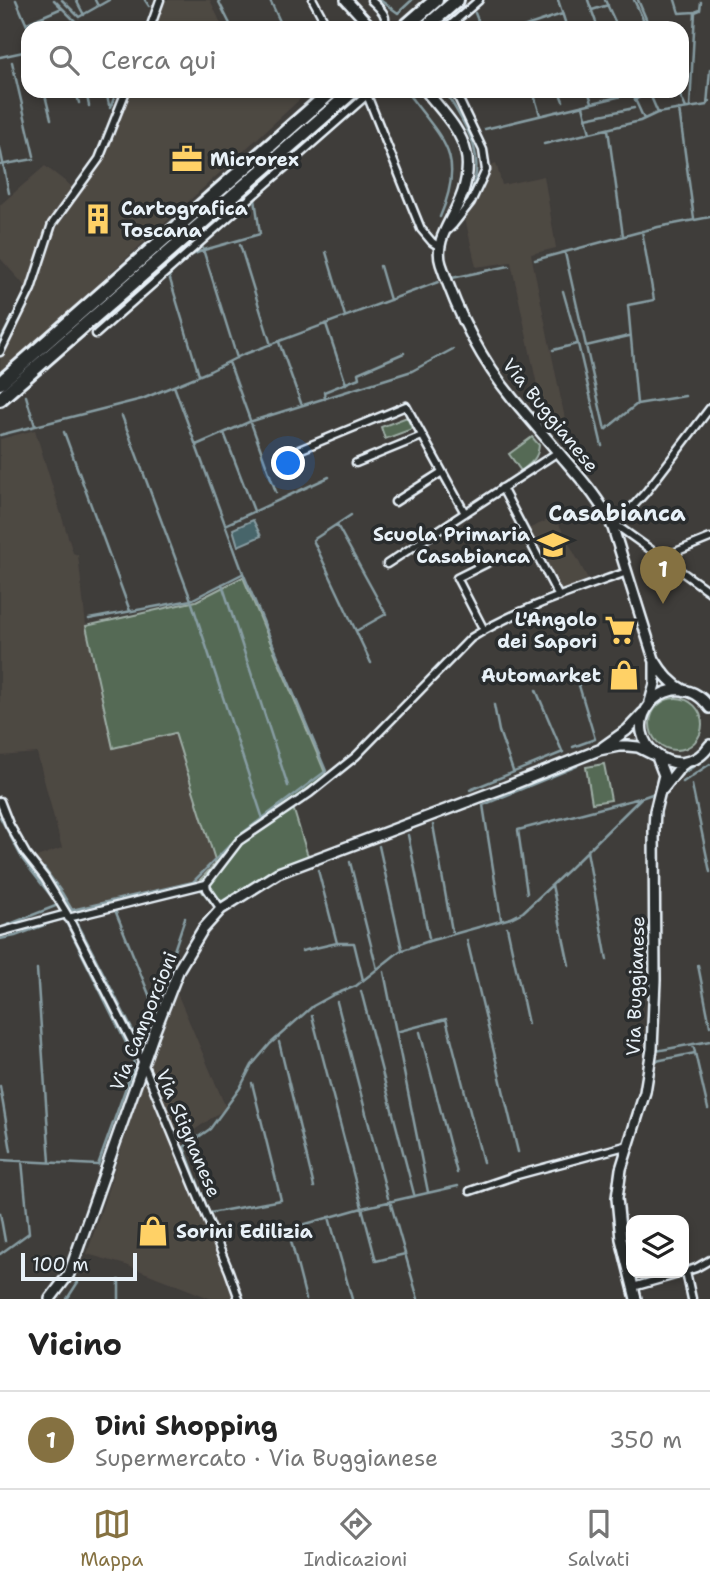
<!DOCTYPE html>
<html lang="it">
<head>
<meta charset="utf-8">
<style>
	body { margin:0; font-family:"Shantell Sans",sans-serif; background:#f2f2f2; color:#222 }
	.controls { position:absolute; right:21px; bottom:21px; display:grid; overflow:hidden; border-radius:14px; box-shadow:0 4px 10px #0003 }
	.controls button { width:63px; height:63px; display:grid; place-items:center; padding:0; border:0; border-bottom:2px solid #e0e0e0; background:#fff; color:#222; font:35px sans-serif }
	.scale { position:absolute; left:21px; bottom:18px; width:116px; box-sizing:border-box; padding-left:7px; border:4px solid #e8f1f8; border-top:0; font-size:19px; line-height:24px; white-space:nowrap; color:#e8f1f8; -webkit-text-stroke:5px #2a2d2e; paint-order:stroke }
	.you { position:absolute; left:289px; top:464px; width:24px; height:24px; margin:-18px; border:5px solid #fff; border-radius:50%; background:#1a73e8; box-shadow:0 0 0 10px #1a73e833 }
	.badge { display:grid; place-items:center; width:46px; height:46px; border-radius:50%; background:#857141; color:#fff; font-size:23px; font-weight:700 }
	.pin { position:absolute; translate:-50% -58px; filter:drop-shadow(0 2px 4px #0008) }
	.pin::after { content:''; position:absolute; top:37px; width:24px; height:21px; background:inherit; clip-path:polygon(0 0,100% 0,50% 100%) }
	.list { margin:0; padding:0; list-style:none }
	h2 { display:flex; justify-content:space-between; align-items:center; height:91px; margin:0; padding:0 28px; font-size:30px }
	h2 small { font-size:23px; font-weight:400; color:#767676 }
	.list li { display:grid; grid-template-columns:46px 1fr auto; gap:21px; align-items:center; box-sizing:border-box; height:98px; padding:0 28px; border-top:2px solid #e0e0e0 }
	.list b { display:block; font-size:26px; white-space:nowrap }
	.list p { margin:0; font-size:23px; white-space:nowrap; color:#767676 }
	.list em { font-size:23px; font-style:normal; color:#767676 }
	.icon { flex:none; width:38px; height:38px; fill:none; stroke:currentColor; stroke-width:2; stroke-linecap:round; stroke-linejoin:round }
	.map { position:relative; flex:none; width:710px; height:1299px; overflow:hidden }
	.search { position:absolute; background:#fff; box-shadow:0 4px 10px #0003; left:21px; right:21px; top:21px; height:77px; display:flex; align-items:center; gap:18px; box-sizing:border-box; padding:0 24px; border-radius:21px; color:#767676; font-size:26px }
	.sheet { height:189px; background:#fff }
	nav { display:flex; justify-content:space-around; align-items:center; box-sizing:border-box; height:98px; border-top:2px solid #e0e0e0; background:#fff; font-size:19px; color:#767676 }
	nav a { display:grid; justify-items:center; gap:4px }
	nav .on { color:#857141 }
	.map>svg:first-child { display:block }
	.built { fill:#4e4843 }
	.green { fill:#546a55; stroke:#9eaea6; stroke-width:2 }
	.water { fill:#47656b; stroke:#879da3; stroke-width:2 }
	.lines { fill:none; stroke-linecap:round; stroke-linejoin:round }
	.stream { stroke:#879da3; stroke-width:2.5 }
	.minor-casing { stroke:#e8f1f8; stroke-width:11 }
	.secondary-casing { stroke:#e8f1f8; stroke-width:14 }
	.motorway-casing { stroke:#e8f1f8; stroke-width:18 }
	.minor { stroke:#2a2d2e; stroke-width:6 }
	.secondary { stroke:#2a2d2e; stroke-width:9 }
	.motorway { stroke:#2a2d2e; stroke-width:12 }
	.labels { text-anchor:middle; stroke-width:7; stroke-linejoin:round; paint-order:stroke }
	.poi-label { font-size:19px; font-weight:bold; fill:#e8f1f8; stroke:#2a2d2e; text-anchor:start }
	.street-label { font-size:19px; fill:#e8f1f8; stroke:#2a2d2e }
	.quarter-label { font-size:23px; font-weight:bold; fill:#e8f1f8; stroke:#2a2d2e }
</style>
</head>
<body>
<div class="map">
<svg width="710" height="1299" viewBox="0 0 710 1299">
	<rect width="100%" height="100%" fill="#3f3d3a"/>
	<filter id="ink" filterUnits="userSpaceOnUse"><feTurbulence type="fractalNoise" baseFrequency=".0143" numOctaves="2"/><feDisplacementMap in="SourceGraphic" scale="14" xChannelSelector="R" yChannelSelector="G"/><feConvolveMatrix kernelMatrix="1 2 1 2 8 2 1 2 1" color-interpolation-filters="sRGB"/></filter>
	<g filter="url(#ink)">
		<path class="built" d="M165,0H210L223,28H154Z
			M129,91H309L0,374V346L25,286L0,258V205L45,166L79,192L101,161Z
			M496,163L502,185L544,176L556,248L531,254L565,419L545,423L511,262L476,267L465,218L481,195L491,165Z
			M35,430L73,553L78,555L86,626L113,748L175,733L216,863L196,884L148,896L65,919L25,861L62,848L37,753L0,756V439Z
			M555,517L588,579L561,591L528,529Z
			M177,993L226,1108L173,1145L204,1217L236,1299H212L126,1265L87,1254L142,1085Z"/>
		<path class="green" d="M407,417L412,429L385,439L381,427Z
			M532,437L539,445C538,459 531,463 521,471L509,454Z
			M243,577L326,775L291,801L307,853L314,864L214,906L196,884L216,863L175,733L113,748L86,626L196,601Z
			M650 724a26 26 0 1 1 52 0a26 26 0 1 1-52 0Z
			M604,764L611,800L592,803L586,767Z"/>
		<path class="water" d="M253,520L261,536L238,546L233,529Z"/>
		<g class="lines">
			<path class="stream" d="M16,0L28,28
				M54,0L82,28
				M62,0L79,17L109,0
				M76,0L84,15
				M95,0L98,6
				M145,0L149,6
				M218,0L232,28
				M270,0L283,28
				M380,0L398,13L412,0
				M558,0L567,28
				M588,0L598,28
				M605,0L618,28
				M634,0L643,19
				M638,0L650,28
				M675,0L679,13L695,12L700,10L701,2
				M592,10L608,5
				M475,13L481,28
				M58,21L60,28
				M27,23L62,8
				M458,25L459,28
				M72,27V28
				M442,28L471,3
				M520,28L562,14
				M0,57L28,51
				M12,62L34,156
				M44,91L51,119
				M76,91L79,103
				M86,91L89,106
				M106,91L109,105
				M406,91C442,140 467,154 440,217
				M445,91C465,126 487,151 471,193
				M533,91L540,115
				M559,91L563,101
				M588,91L592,102
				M678,91L686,108
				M461,97L481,91
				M635,100L649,92L658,113
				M707,105L710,70
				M583,106L590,133
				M690,107L695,12
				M110,108L117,91
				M679,109L694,219
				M586,118L634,108
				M485,129L630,94L633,95L644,119
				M608,129L623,236
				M544,144L640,121L657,113L707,105L710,101
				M0,148L9,193
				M0,165L34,159
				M240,245L271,345
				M202,246L237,358
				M326,252L345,316
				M565,253L605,430L637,404L685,396
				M187,257L204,250L260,234L255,199
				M535,260L658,227L710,217
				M182,262L169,276L199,375
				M380,266L390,300
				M452,278L509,266
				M563,291L578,344L602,446
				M326,324L346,384
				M0,341L25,292
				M279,342L301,403
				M586,346L629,336
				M553,350L577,344
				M229,362L276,492
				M26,396L35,426
				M325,399L324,392L359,378L358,373L404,353
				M637,404L628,305L654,300L642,231
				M122,416L191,600L263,819
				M64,432L130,611
				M224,433L254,511
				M0,435L142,399L210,371L242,355L438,282
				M196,445L249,422L412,371L453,349
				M351,515L313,540L371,663
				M225,525L329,477
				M337,525L386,614L356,631
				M222,584L288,786
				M89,619L191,600L242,574
				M536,690L562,751
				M494,705L499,731L513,771
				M573,747L595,739L575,672
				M680,776L701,761L710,752
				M683,782L710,764
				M692,785L710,872
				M470,790L563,752
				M0,817L23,860L58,905L0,928
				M433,825L452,931
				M408,835L429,938
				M379,846L402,949
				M587,851L607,960
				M350,862L377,969
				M44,868L62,893L72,910L193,882L240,835L326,771L243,573L174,386
				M318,870L337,943
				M552,885L569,965
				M527,893L518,830L640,798
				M115,910L154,1007
				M501,919L483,805L577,766
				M77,922L135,1035L140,1037L147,1031L185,918
				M507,927L528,1024
				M0,939L15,936L60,919
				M467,940L518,1152
				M302,951L337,943H354L363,980
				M698,965L710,1026
				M37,969L50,1162
				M384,972L428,1192
				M361,991L414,1194
				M337,1002L388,1198
				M312,1016L376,1261L405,1254
				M396,1032L446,1019L483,1162
				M420,1032L457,1173
				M279,1042L314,1187
				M693,1044L708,1109
				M656,1051L710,1041
				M656,1061L695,1053
				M0,1086L11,1151
				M0,1160L98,1165L134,1065L133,1057L67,924
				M390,1201L418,1299
				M0,1213L5,1241
				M210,1213L281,1200L252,1083
				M210,1215L184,1147L210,1129L240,1088L252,1065L270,1044L313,1006L333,995L356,986L400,951L429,941L511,918L523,912L568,870L641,798L652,794
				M329,1217L352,1299
				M0,1254L29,1233L22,1161
				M234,1275L243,1299
				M119,1280V1299
				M67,1299L78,1282
				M306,1299L288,1229L362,1208L458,1186"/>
			<g class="minor-casing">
				<path id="minor" d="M313,0L328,28
					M371,0C380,9 389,15 384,28
					M150,28L160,0
					M308,28L324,21
					M447,28L479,0
					M448,230L453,225L471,202L486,170L483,150L455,91
					M96,334L367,95L421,229L432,242L440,247
					M0,352L31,289L52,224L99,159L126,91
					M299,450L406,406L465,513
					M356,463L422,436
					M502,488L559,597
					M395,502L442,472
					M616,525L710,592
					M613,528L646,492L710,408
					M663,557L710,538
					M387,564L558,452
					M484,630L457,578L487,563
					M0,801L9,824L26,854L45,878L67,914L143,1063L229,1271L239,1299
					M221,909L207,889L206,884L239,841L310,793L356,756L471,638C519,608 574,591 627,572
					M68,918L206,884
					M0,932L67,914
					M470,1191L517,1175L629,1145
					M684,1272L696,1268L710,1260
					M686,1272L692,1299
					M633,1287L682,1273"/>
			</g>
			<g class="secondary-casing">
				<path id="secondary" d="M346,0L372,28
					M426,91C440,109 461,129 466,153C470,168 465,190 458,204C450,223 434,242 441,264C457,312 480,359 513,399C530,419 547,439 564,459C583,481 602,502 613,528L654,659C662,673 671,684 685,691
					M650,702L655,684V661
					M710,708C701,695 688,688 673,690C664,692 655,697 650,704C619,742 680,789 710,745
					M603,747L627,730L643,713
					M663,789L681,766L685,763
					M50,1299L69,1274L154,1033L179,969L203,929L221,909L278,873L501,789L599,750L619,746H628L638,747L656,756
					M636,1299L621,1239L617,1198L621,1169L645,1092L652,1049L655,980L654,830L655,811L664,775L657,757"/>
			</g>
			<g class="motorway-casing">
				<path id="motorway" d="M404,28L436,0
					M425,28L457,0
					M0,383L332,91
					M0,399L353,91"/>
			</g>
			<use href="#minor" class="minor"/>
			<use href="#secondary" class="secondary"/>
			<use href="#motorway" class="motorway"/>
		</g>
	</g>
	<defs>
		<g id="office-bare" transform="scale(2.415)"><path d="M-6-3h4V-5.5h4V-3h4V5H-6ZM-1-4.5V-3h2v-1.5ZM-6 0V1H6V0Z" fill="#ffd166" stroke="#2a2d2e" stroke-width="2.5" paint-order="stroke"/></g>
		<g id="building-bare" transform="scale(2.415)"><path d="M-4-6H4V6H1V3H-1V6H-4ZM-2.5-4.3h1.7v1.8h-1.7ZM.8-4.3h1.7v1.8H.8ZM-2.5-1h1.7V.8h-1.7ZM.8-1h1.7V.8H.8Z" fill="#ffd166" stroke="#2a2d2e" stroke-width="2.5" paint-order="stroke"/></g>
		<g id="school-bare" transform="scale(2.415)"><path d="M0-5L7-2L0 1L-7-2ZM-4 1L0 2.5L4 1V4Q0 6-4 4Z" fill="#ffd166" stroke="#2a2d2e" stroke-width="2.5" paint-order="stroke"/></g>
		<g id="supermarket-bare" transform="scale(2.415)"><path d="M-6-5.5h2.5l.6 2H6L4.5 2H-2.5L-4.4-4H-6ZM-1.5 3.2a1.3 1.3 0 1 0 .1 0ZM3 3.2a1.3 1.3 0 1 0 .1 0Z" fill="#ffd166" stroke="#2a2d2e" stroke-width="2.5" paint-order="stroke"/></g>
		<g id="shop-bare" transform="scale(2.415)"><path d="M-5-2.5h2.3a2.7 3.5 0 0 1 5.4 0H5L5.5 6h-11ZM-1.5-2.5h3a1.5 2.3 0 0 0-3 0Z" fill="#ffd166" stroke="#2a2d2e" stroke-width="2.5" paint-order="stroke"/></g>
	</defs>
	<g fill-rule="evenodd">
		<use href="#office-bare" x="187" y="159"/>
		<use href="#building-bare" x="98" y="219"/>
		<use href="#school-bare" x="553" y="545"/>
		<use href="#supermarket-bare" x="620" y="630"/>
		<use href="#shop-bare" x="624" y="675"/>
		<use href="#shop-bare" x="153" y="1231"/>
	</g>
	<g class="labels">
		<g class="poi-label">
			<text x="210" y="166">Microrex</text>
			<text x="121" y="215">Cartografica<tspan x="121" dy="22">Toscana</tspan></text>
			<text x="530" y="541" text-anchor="end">Scuola Primaria<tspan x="530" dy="22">Casabianca</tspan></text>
			<text x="597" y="626" text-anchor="end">L'Angolo<tspan x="597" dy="22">dei Sapori</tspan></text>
			<text x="601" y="682" text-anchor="end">Automarket</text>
			<text x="176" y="1238">Sorini Edilizia</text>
		</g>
		<g class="street-label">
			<text transform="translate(551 415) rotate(51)" y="7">Via Buggianese</text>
			<text transform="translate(635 986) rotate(-88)" y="7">Via Buggianese</text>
			<text transform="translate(143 1021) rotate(-68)" y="7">Via Camporcioni</text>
			<text transform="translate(189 1133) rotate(67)" y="7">Via Stignanese</text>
		</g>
		<g class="quarter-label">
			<text x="617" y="521">Casabianca</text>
		</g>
	</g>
</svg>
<div class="controls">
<button><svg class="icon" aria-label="layers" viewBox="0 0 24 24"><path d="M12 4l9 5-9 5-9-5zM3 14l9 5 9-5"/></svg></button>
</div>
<div class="scale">100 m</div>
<div class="you"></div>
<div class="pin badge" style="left:663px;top:604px">1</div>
<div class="search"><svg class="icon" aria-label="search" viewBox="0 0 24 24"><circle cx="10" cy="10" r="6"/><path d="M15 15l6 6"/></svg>Cerca qui</div>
</div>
<section class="sheet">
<h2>Vicino<small></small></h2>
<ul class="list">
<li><span class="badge">1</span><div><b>Dini Shopping</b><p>Supermercato · Via Buggianese</p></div><em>350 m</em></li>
</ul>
</section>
<nav>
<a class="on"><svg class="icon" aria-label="map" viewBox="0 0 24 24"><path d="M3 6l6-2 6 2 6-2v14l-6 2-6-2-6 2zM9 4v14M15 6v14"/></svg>Mappa</a>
<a><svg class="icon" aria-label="directions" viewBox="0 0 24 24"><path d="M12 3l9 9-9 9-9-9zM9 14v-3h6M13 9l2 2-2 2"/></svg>Indicazioni</a>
<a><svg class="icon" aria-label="saved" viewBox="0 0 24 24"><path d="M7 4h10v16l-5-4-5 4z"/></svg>Salvati</a>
</nav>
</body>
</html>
